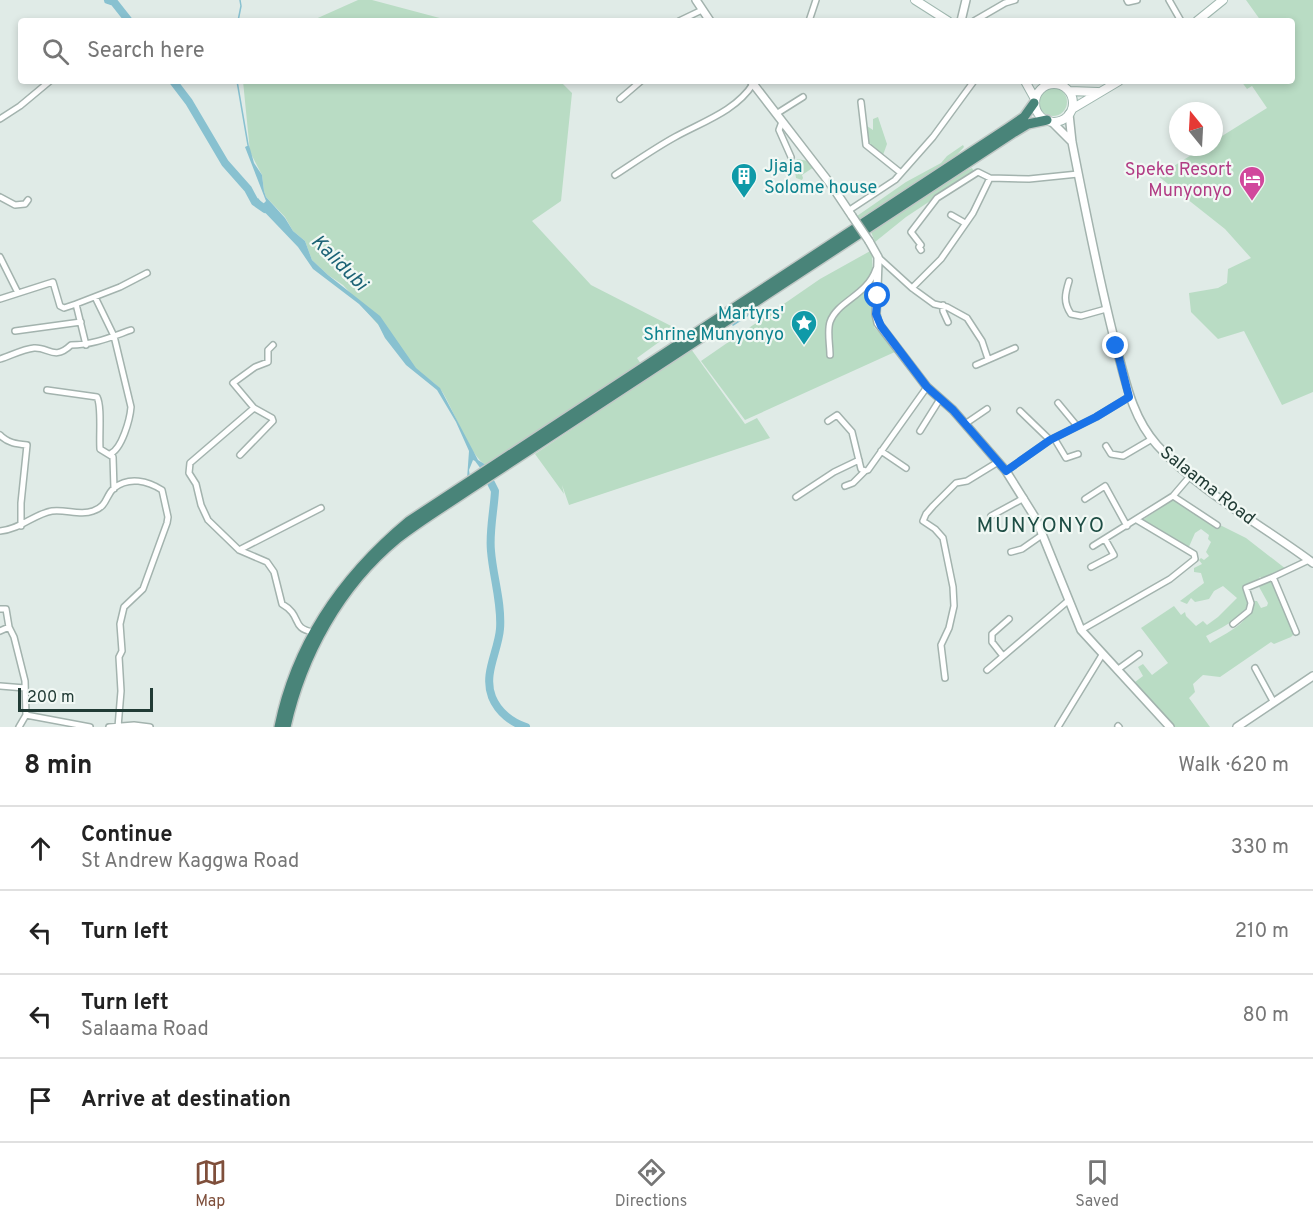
<!DOCTYPE html>
<html lang="en">
<head>
<meta charset="utf-8">
<style>
	body { margin:0; font-family:Overpass,sans-serif; background:#f2f2f2; color:#222 }
	.compass { position:absolute; left:1169px; top:102px; width:54px; height:54px; border-radius:50%; background:#fff; box-shadow:0 3px 9px #0003; rotate:342deg }
	.scale { position:absolute; left:18px; bottom:15px; width:135px; box-sizing:border-box; padding-left:6px; border:3px solid #213b35; border-top:0; font-size:16px; line-height:21px; white-space:nowrap; color:#213b35; -webkit-text-stroke:4px #f1f8f4; paint-order:stroke }
	.stop { position:absolute; width:18px; height:18px; margin:-14px; border:4px solid #1a73e8; border-radius:50%; background:#fff }
	.stop.end { background:#1a73e8; border-color:#fff; box-shadow:0 2px 6px #0008 }
	.list { margin:0; padding:0; list-style:none }
	h2 { display:flex; justify-content:space-between; align-items:center; height:78px; margin:0; padding:0 24px; font-size:26px }
	h2 small { font-size:20px; font-weight:400; color:#767676 }
	.list li { display:grid; grid-template-columns:39px 1fr auto; gap:18px; align-items:center; box-sizing:border-box; height:84px; padding:0 24px; border-top:2px solid #e0e0e0 }
	.list b { display:block; font-size:22px; white-space:nowrap }
	.list p { margin:0; font-size:20px; white-space:nowrap; color:#767676 }
	.list em { font-size:20px; font-style:normal; color:#767676 }
	.icon { flex:none; width:33px; height:33px; fill:none; stroke:currentColor; stroke-width:2; stroke-linecap:round; stroke-linejoin:round }
	.map { position:relative; flex:none; width:1313px; height:727px; overflow:hidden }
	.search { position:absolute; background:#fff; box-shadow:0 3px 9px #0003; left:18px; right:18px; top:18px; height:66px; display:flex; align-items:center; gap:15px; box-sizing:border-box; padding:0 21px; border-radius:6px; color:#767676; font-size:22px }
	.sheet { height:414px; background:#fff }
	nav { display:flex; justify-content:space-around; align-items:center; box-sizing:border-box; height:84px; border-top:2px solid #e0e0e0; background:#fff; font-size:16px; color:#767676 }
	nav a { display:grid; justify-items:center; gap:3px }
	nav .on { color:#7f4f3b }
	.map>svg:first-child { display:block }
	.green { fill:#b9dcc4 }
	.water { fill:#88c1d0 }
	.lines { fill:none; stroke-linecap:round; stroke-linejoin:round }
	.stream { stroke:#88c1d0; stroke-width:1.5 }
	.river { stroke:#88c1d0; stroke-width:8 }
	.minor-casing { stroke:#a3b3ae; stroke-width:8 }
	.tertiary-casing { stroke:#a3b3ae; stroke-width:10 }
	.secondary-casing { stroke:#9fb7af; stroke-width:10 }
	.trunk-casing { stroke:#c1c8c6; stroke-width:12 }
	.minor { stroke:#fff; stroke-width:5 }
	.tertiary { stroke:#fff; stroke-width:7 }
	.secondary { stroke:#fff; stroke-width:8 }
	.trunk { stroke:#498479; stroke-width:9 }
	.tertiary-bridge-casing { stroke:#a3b3ae; stroke-width:10; stroke-linecap:butt }
	.tertiary-bridge { stroke:#fff; stroke-width:7 }
	.route { stroke:#1a73e8; stroke-width:8 }
	.labels { text-anchor:middle; stroke-width:4.5; stroke-linejoin:round; paint-order:stroke }
	.culture-label { font-size:18px; fill:#0d838f; stroke:#f1f8f4; text-anchor:start }
	.hotel-label { font-size:18px; fill:#b23c85; stroke:#f1f8f4; text-anchor:end }
	.street-label { font-size:18px; fill:#213b35; stroke:#f1f8f4 }
	.water-label { font-size:20px; font-style:italic; fill:#1c6376; stroke:#f1f8f4 }
	.quarter-label { font-size:21px; letter-spacing:1.5px; fill:#1d4d44; stroke:#f1f8f4 }
</style>
</head>
<body>
<div class="map">
<svg width="1313" height="727" viewBox="0 0 1313 727">
	<rect width="100%" height="100%" fill="#e0ebe7"/>
	<path class="green" d="M358,0H372L451,21H311Z
		M1246,0H1313V392L1282,405L1244,331L1218,339L1191,312L1189,293L1218,288L1227,283L1228,269L1251,258L1225,229L1158,176L1204,147H1214V141L1267,108L1252,86L1247,89L1241,81H1292V21H1261Z
		M243,81H560L572,93L561,201L532,221L591,285L677,329L637,358L641,364L486,465C469,456 454,409 441,390C435,382 424,377 416,369C392,341 368,312 343,285L328,275L312,260L305,241L293,231L285,217L266,197L264,191L262,175L250,152Z
		M1039 102a14 14 0 1 1 28 0a14 14 0 1 1-28 0Z
		M878,117L887,144L883,155L866,145L863,127L867,126L873,130V119Z
		M963,145L964,147L950,162L860,221L857,216L906,182L941,163L947,156Z
		M797,159L808,161L814,167L802,175L803,178L802,180L796,178L795,171L791,166L795,164Z
		M972,168L974,172L906,217L875,242L871,232L960,173Z
		M872,250L874,327L897,351L745,420L701,361L820,279Z
		M691,349L745,424L757,418L770,438L569,505L562,485L564,494L535,454Z
		M1174,499L1215,527L1220,525L1246,538L1286,569L1263,579L1260,577L1257,581L1244,587C1244,593 1248,601 1247,606C1244,617 1216,631 1206,636L1210,643C1226,633 1252,623 1252,601H1257L1261,608L1267,606L1268,603L1258,585L1272,579L1295,633L1291,637L1274,644L1271,642L1220,677L1203,675L1193,684L1195,692L1189,698L1210,727H1170L1135,682L1143,676L1138,667L1143,664L1152,675L1168,663L1141,628L1174,606L1181,615L1185,612L1186,616L1196,626L1203,621L1207,625L1218,617L1237,598L1223,586L1214,591L1209,599L1195,602L1191,598L1187,604L1180,601L1204,583L1201,573L1194,572V568L1202,564L1199,560L1201,558L1204,560L1209,556L1206,552L1211,542L1208,539L1209,535L1201,529L1195,533L1188,549L1141,521Z"/>
	<path class="water" d="M249,145L254,163L262,175L264,191L266,197L285,218L293,231L305,241L312,260L328,275L380,316L416,368L440,388L478,460L486,465L481,469L475,461L473,460L469,470L470,477L467,479L469,451L456,422L437,390L406,365L385,338L378,324L359,304L313,269L298,247L254,201L258,198L263,204L266,201L245,147Z"/>
	<g class="lines">
		<path class="stream" d="M238,21L241,6L240,0
			M237,81L248,145
			M851,244L862,237
			M733,325L747,316L752,309"/>
		<path class="river" d="M108,0L114,2L129,21
			M173,81L189,102L225,163L248,189L255,202L265,209
			M491,483L495,491C494,510 489,532 491,551C493,577 502,603 500,629C498,652 483,674 492,697C498,712 512,723 526,727"/>
		<g class="minor-casing">
			<path id="minor" d="M1127,0L1128,2L1137,0
				M1169,0L1181,21
				M679,21L702,10
				M809,21L816,0
				M974,21L1005,3L1015,0
				M620,99L641,81
				M861,102L866,145L901,173
				M776,114L803,97
				M0,119L20,106L50,81
				M782,122L779,130L791,157
				M615,175C635,162 655,148 675,137C702,122 736,111 753,84
				M0,197L15,205L25,204L28,200
				M848,211L895,180L933,137L974,81
				M951,215L965,223
				M921,250L919,247L921,245L911,232L937,198L978,172L990,178L1029,179L1078,174
				M0,257L18,293
				M878,257L912,288L941,259L973,213L990,178
				M1069,281C1065,294 1063,302 1071,314L1081,316L1106,309
				M912,288L934,304L947,307L967,318L982,341L988,359
				M95,297L114,336L131,407C130,419 122,449 110,454
				M0,299L53,282L60,306L64,308L76,304L86,345
				M76,304L120,287L147,273
				M943,305V311L948,322
				M15,331L81,322
				M830,355C830,345 827,331 830,322C837,301 867,296 876,269
				M0,359C10,356 23,349 34,348C49,347 54,361 71,345C93,345 111,337 131,330
				M976,365L1015,348
				M47,390L97,397C102,406 99,435 100,449L113,457L114,489
				M1058,403L1077,426
				M254,408L190,463L189,473L196,484L201,505L208,520L239,550L267,562L274,572L282,604C303,616 290,628 313,632
				M1020,411L1050,440
				M828,421L837,415L852,432L861,469L865,471L868,470L927,387
				M965,424L987,409
				M920,431L940,399
				M0,435C7,443 17,444 27,445L21,503V526
				M1054,438L1066,458L1078,454
				M1106,446L1111,454L1123,456L1152,439
				M881,451L906,468
				M240,455L273,421L272,418L254,408L233,383L255,367L268,362V350L273,345
				M1006,471L1050,440L1096,417L1129,397
				M845,486L853,483L865,471
				M1173,496L1217,525
				M796,497L834,472L859,460
				M1085,499L1105,486L1127,526
				M991,516L1024,498
				M0,531C21,529 34,514 52,511C65,509 81,516 93,511C108,506 105,496 114,488C129,476 148,481 162,490L168,517L167,523L143,589L124,607L120,624L122,651L119,657L121,691L118,727
				M1093,546L1173,496L1191,475
				M239,550L321,508
				M1011,552L1022,549L1042,535
				M1091,567L1114,555L1105,539
				M0,609H6L9,627L14,637L25,681L26,715L19,727
				M1233,624L1249,611L1251,603L1246,588L1273,577
				M1081,630L1170,579L1195,559L1194,554L1137,520
				M0,631L9,627
				M1296,632L1273,577L1309,560
				M1003,656L992,642V634L1009,619
				M1255,668L1273,701
				M987,670L1069,600
				M1117,670L1139,654
				M945,678L941,645L949,628L954,606L953,587L943,538L935,529L923,521L926,514L933,506L956,483L967,481L998,462
				M0,686L25,688
				M26,715L90,727
				M1118,726L1119,727
				M109,727L134,725L150,727
				M1058,727L1102,655"/>
		</g>
		<g class="tertiary-casing">
			<path id="tertiary" d="M696,0L710,21
				M961,21L966,0
				M751,81L832,186L852,216
				M1069,114L1072,142C1085,209 1098,276 1115,342C1125,378 1131,416 1157,445C1198,491 1264,526 1313,563
				M1052,122L1072,142
				M869,241L878,257V262L876,314L878,323L927,387L953,410L1006,471L1036,519L1081,630L1170,727
				M1237,727L1313,676"/>
		</g>
		<g class="secondary-casing">
			<path id="secondary" d="M915,0L948,21
				M1197,21L1223,0
				M1025,81L1035,99
				M1035 103a19 19 0 1 1 38 0a19 19 0 1 1-38 0Z
				M1069,91L1098,92
				M1072,109L1119,81"/>
		</g>
		<g class="trunk-casing">
			<path id="trunk" d="M279,727C296,643 344,575 409,521L1008,128L1024,117L1034,103
				M286,727C302,655 340,586 397,539C420,521 445,506 470,489L1013,133L1028,124L1047,120"/>
		</g>
		<use href="#minor" class="minor"/>
		<use href="#tertiary" class="tertiary"/>
		<use href="#secondary" class="secondary"/>
		<use href="#trunk" class="trunk"/>
		<g class="tertiary-bridge-casing">
			<path id="tertiary-bridge" d="M852,216L869,241"/>
		</g>
		<use href="#tertiary-bridge" class="tertiary-bridge"/>
	</g>
	<g class="lines">
		<path class="route" d="M878,296L876,314L881,326L927,387L953,410L1006,471L1050,440L1096,417L1129,397L1116,346"/>
	</g>
	<defs>
		<g id="building-pin" transform="scale(1.35)"><path d="M0 17L-7.5 6A9.5 9.5 0 1 1 7.5 6Z" fill="#0f9aa8" stroke="#f1f8f4"/><path d="M-4-6H4V6H1V3H-1V6H-4ZM-2.5-4.3h1.7v1.8h-1.7ZM.8-4.3h1.7v1.8H.8ZM-2.5-1h1.7V.8h-1.7ZM.8-1h1.7V.8H.8Z" fill="#fff"/></g>
		<g id="hotel-pin" transform="scale(1.35)"><path d="M0 17L-7.5 6A9.5 9.5 0 1 1 7.5 6Z" fill="#d1479c" stroke="#f1f8f4"/><path d="M-6-4.5h1.5V1H6V5H4.5V3h-9V5H-6ZM-4 0a1.8 1.8 0 1 1 3.6 0ZM.5 0V-2.5h3Q6-2.5 6 0Z" fill="#fff"/></g>
		<g id="sight-pin" transform="scale(1.35)"><path d="M0 17L-7.5 6A9.5 9.5 0 1 1 7.5 6Z" fill="#0f9aa8" stroke="#f1f8f4"/><path d="M0-6L1.8-2.2L6-1.7L2.9 1.2L3.7 5.4L0 3.3L-3.7 5.4L-2.9 1.2L-6-1.7L-1.8-2.2Z" fill="#fff"/></g>
	</defs>
	<g fill-rule="evenodd">
		<use href="#building-pin" x="744" y="176"/>
		<use href="#hotel-pin" x="1252" y="179"/>
		<use href="#sight-pin" x="804" y="323"/>
	</g>
	<g class="labels">
		<g class="culture-label">
			<text x="764" y="172">Jjaja<tspan x="764" dy="21">Solome house</tspan></text>
			<text x="784" y="319" text-anchor="end">Martyrs'<tspan x="784" dy="21">Shrine Munyonyo</tspan></text>
		</g>
		<g class="hotel-label">
			<text x="1232" y="175">Speke Resort<tspan x="1232" dy="21">Munyonyo</tspan></text>
		</g>
		<g class="street-label">
			<text transform="translate(1208 485) rotate(38)" y="6">Salaama Road</text>
		</g>
		<g class="water-label">
			<text transform="translate(340 262) rotate(45)" y="7">Kalidubi</text>
		</g>
		<g class="quarter-label">
			<text x="1041" y="532">MUNYONYO</text>
		</g>
	</g>
</svg>
<svg class="compass" viewBox="-18 -18 36 36"><path d="M0-13l5 13h-10z" fill="#e53935"/><path d="M0 13l5-13h-10z" fill="#767676"/></svg>
<div class="scale">200 m</div>
<div class="stop" style="left:878px;top:296px"></div>
<div class="stop end" style="left:1116px;top:346px"></div>
<div class="search"><svg class="icon" aria-label="search" viewBox="0 0 24 24"><circle cx="10" cy="10" r="6"/><path d="M15 15l6 6"/></svg>Search here</div>
</div>
<section class="sheet">
<h2>8 min<small>Walk · 620 m</small></h2>
<ul class="list">
<li><svg class="icon" aria-label="ahead" viewBox="0 0 24 24"><path d="M12 20V5M6 11l6-6 6 6"/></svg><div><b>Continue</b><p>St Andrew Kaggwa Road</p></div><em>330 m</em></li>
<li><svg class="icon" aria-label="left" viewBox="0 0 24 24"><path d="M17 20v-9H6M10 6l-5 5 5 5"/></svg><div><b>Turn left</b></div><em>210 m</em></li>
<li><svg class="icon" aria-label="left" viewBox="0 0 24 24"><path d="M17 20v-9H6M10 6l-5 5 5 5"/></svg><div><b>Turn left</b><p>Salaama Road</p></div><em>80 m</em></li>
<li><svg class="icon" aria-label="arrive" viewBox="0 0 24 24"><path d="M6 21V4h12l-3 4 3 4H6"/></svg><div><b>Arrive at destination</b></div></li>
</ul>
</section>
<nav>
<a class="on"><svg class="icon" aria-label="map" viewBox="0 0 24 24"><path d="M3 6l6-2 6 2 6-2v14l-6 2-6-2-6 2zM9 4v14M15 6v14"/></svg>Map</a>
<a><svg class="icon" aria-label="directions" viewBox="0 0 24 24"><path d="M12 3l9 9-9 9-9-9zM9 14v-3h6M13 9l2 2-2 2"/></svg>Directions</a>
<a><svg class="icon" aria-label="saved" viewBox="0 0 24 24"><path d="M7 4h10v16l-5-4-5 4z"/></svg>Saved</a>
</nav>
</body>
</html>
